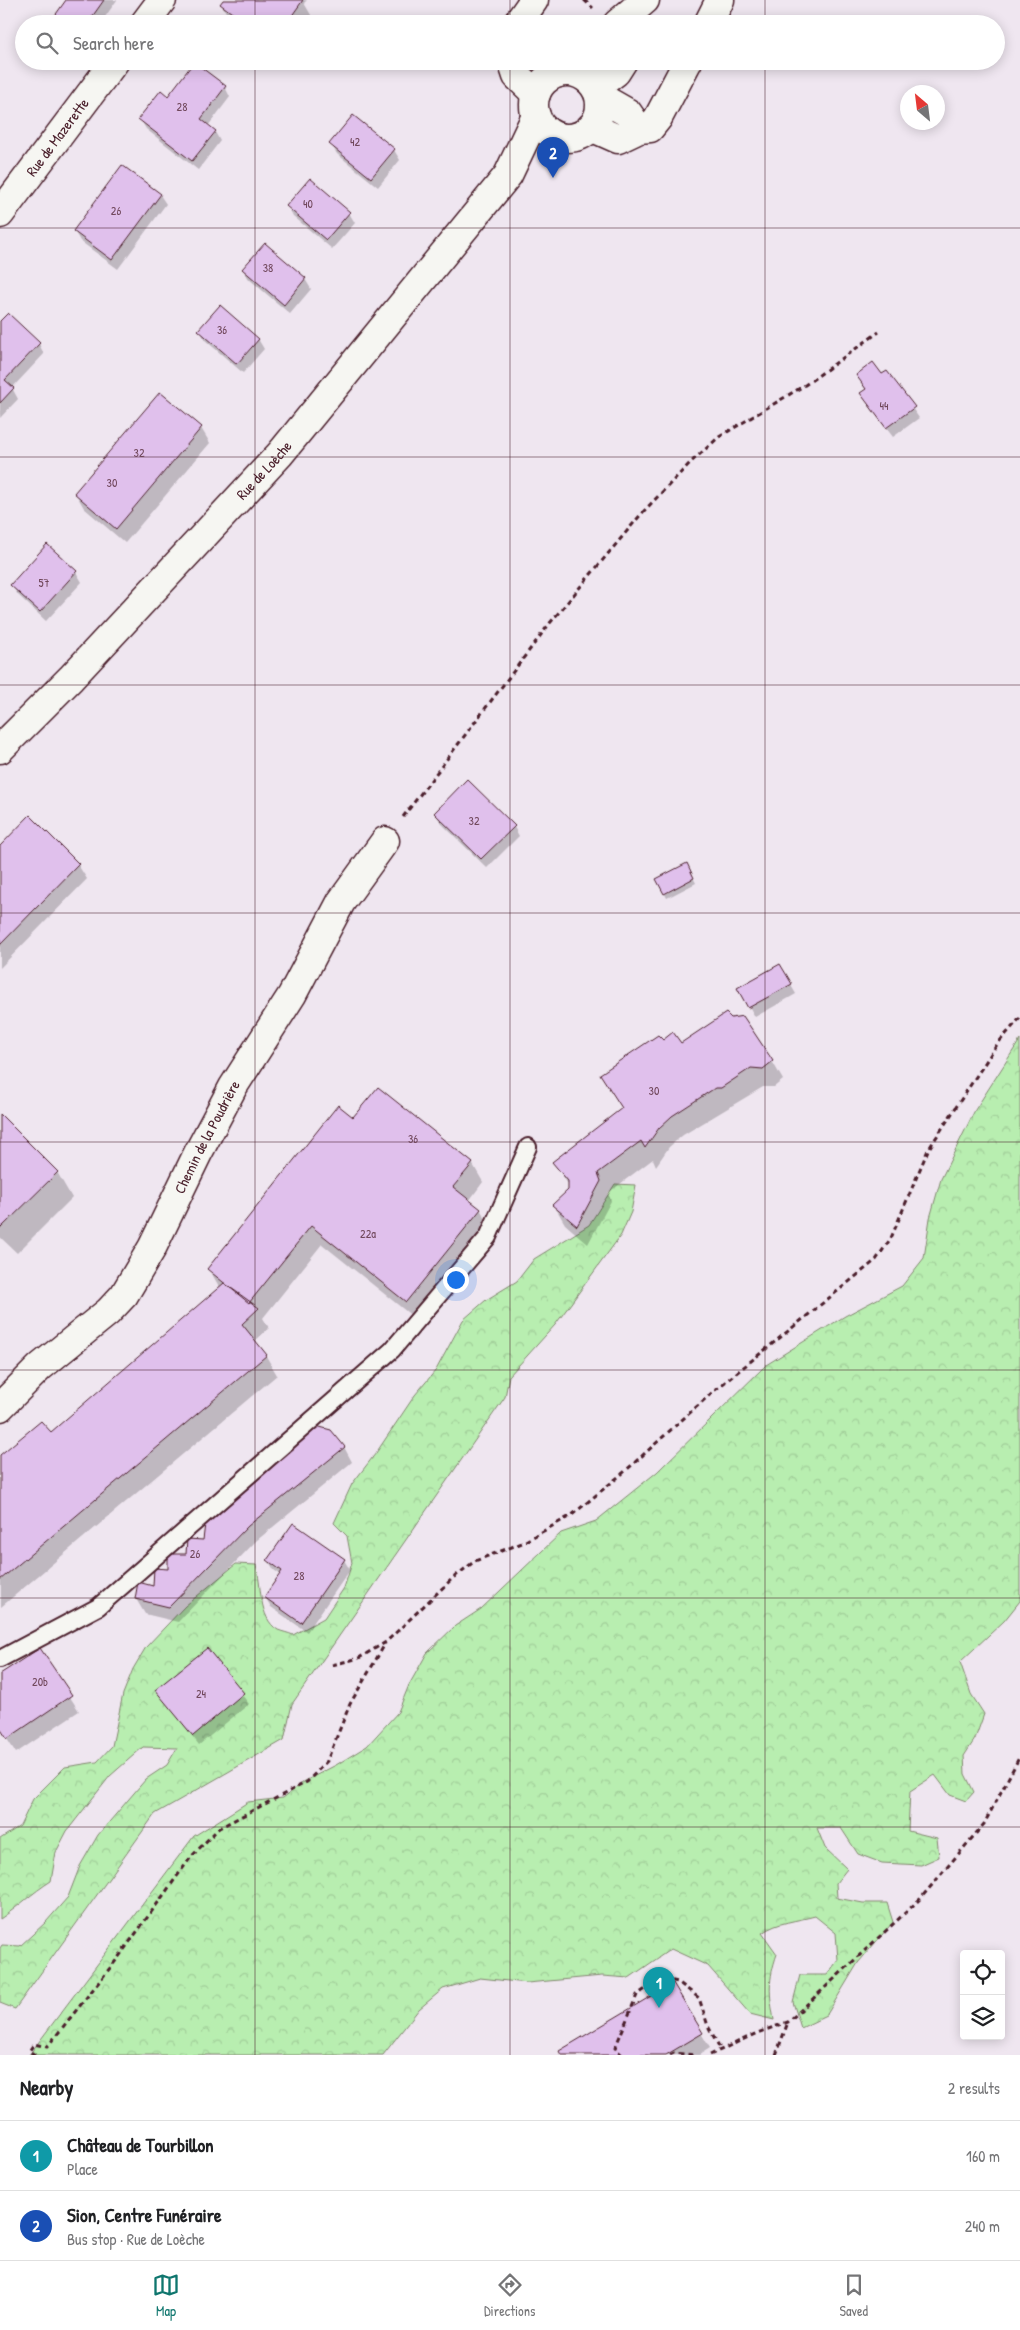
<!DOCTYPE html>
<html lang="en">
<head>
<meta charset="utf-8">
<style>
	body { margin:0; font-family:"Patrick Hand",sans-serif; background:#f2f2f2; color:#202124 }
	.controls { position:absolute; right:15px; bottom:15px; display:grid; overflow:hidden; border-radius:5px; box-shadow:0 2px 12px #0003 }
	.controls button { width:45px; height:45px; display:grid; place-items:center; padding:0; border:0; border-bottom:1px solid #e0e0e0; background:#fff; color:#202124; font:25px sans-serif }
	.compass { position:absolute; left:900px; top:85px; width:45px; height:45px; border-radius:50%; background:#fff; box-shadow:0 2px 12px #0003; rotate:332deg }
	.you { position:absolute; left:455px; top:1279px; width:18px; height:18px; margin:-12px; border:4px solid #fff; border-radius:50%; background:#1a73e8; box-shadow:0 0 0 8px #1a73e833 }
	.badge { display:grid; place-items:center; width:32px; height:32px; border-radius:50%; background:#0f766e; color:#fff; font-size:16px; font-weight:700 }
	.pin { position:absolute; translate:-50% -41px; filter:drop-shadow(0 1px 2px #0008) }
	.pin::after { content:''; position:absolute; top:26px; width:18px; height:15px; background:inherit; clip-path:polygon(0 0,100% 0,50% 100%) }
	.list { margin:0; padding:0; list-style:none }
	h2 { display:flex; justify-content:space-between; align-items:center; height:65px; margin:0; padding:0 20px; font-size:21px }
	h2 small { font-size:16px; font-weight:400; color:#757577 }
	.list li { display:grid; grid-template-columns:32px 1fr auto; gap:15px; align-items:center; box-sizing:border-box; height:70px; padding:0 20px; border-top:1px solid #e0e0e0 }
	.list b { display:block; font-size:19px; white-space:nowrap }
	.list p { margin:0; font-size:16px; white-space:nowrap; color:#757577 }
	.list em { font-size:16px; font-style:normal; color:#757577 }
	.icon { flex:none; width:28px; height:28px; fill:none; stroke:currentColor; stroke-width:2; stroke-linecap:round; stroke-linejoin:round }
	.map { position:relative; flex:none; width:1020px; height:2055px; overflow:hidden }
	.search { position:absolute; background:#fff; box-shadow:0 2px 12px #0003; left:15px; right:15px; top:15px; height:55px; display:flex; align-items:center; gap:12px; box-sizing:border-box; padding:0 18px; border-radius:28px; color:#757577; font-size:19px }
	.sheet { height:205px; background:#fff }
	nav { display:flex; justify-content:space-around; align-items:center; box-sizing:border-box; height:70px; border-top:1px solid #e0e0e0; background:#fff; font-size:14px; color:#757577 }
	nav a { display:grid; justify-items:center; gap:2px }
	nav .on { color:#0f766e }
	.map>svg:first-child { display:block }
	.forest { fill:url(#forest-crowns); stroke:#81866e }
	.shadow { fill:#0003 }
	.building { fill:#e0c0ec; stroke:#4a1f2b }
	.lines { fill:none; stroke-linecap:round; stroke-linejoin:round }
	.service-casing { stroke:#4a1f2b; stroke-width:20 }
	.minor-casing { stroke:#4a1f2b; stroke-width:31 }
	.tertiary-casing { stroke:#4a1f2b; stroke-width:31 }
	.path { stroke:#4a1f2b; stroke-width:3; stroke-dasharray:5 4; stroke-linecap:butt }
	.service { stroke:#f6f6f2; stroke-width:16 }
	.minor { stroke:#f6f6f2; stroke-width:28 }
	.tertiary { stroke:#f6f6f2; stroke-width:28 }
	.grid { fill:none; stroke:#4a1f2b; stroke-width:1; stroke-opacity:0.55 }
	.labels { text-anchor:middle; stroke-width:4.5; stroke-linejoin:round; paint-order:stroke }
	.number-label { font-size:12px; fill:#70475b }
	.street-label { font-size:15px; fill:#4a1f2b; stroke:#f6f6f2 }
</style>
</head>
<body>
<div class="map">
<svg width="1020" height="2055" viewBox="0 0 1020 2055">
	<defs>
		<pattern id="forest-crowns" width="20" height="18" patternUnits="userSpaceOnUse" patternTransform="scale(1.25)"><rect width="20" height="18" fill="#b8eeb0"/><path d="M2 6a3 3 0 1 1 6 0M12 15a3 3 0 1 1 6 0" fill="none" stroke="#a0cc98"/></pattern>
	</defs>
	<rect width="100%" height="100%" fill="#efe6f0"/>
	<filter id="ink" filterUnits="userSpaceOnUse"><feTurbulence type="fractalNoise" baseFrequency=".02" numOctaves="2"/><feDisplacementMap in="SourceGraphic" scale="10" xChannelSelector="R" yChannelSelector="G"/><feConvolveMatrix kernelMatrix="1 2 1 2 8 2 1 2 1" color-interpolation-filters="sRGB"/></filter>
	<g filter="url(#ink)">
		<path class="forest" d="M1020,1040V1601L1004,1621L960,1662L971,1694L984,1714L975,1739L964,1756L965,1774L974,1792L966,1801L950,1795L935,1775L910,1791L908,1831L937,1838L939,1857L921,1865L882,1863L858,1854L841,1828H817L825,1848L847,1869L836,1883L837,1898L863,1903H887L893,1922L858,1963L826,2016L801,2028L793,2002L800,1975H827L838,1960L836,1933L815,1916C797,1921 777,1922 762,1933L777,1954C768,1980 769,1993 774,2020L750,2014L708,1966L671,1949L629,1978L602,1976L527,1983L480,1978L443,1989L419,2009L383,2055H29L194,1836L248,1802L283,1798L305,1781L336,1765L367,1746L398,1712L409,1685L427,1653L455,1626L481,1609L561,1533L596,1521L657,1472L766,1365L845,1316L902,1286L924,1258L930,1218L941,1179L975,1110Z
			M615,1184L636,1185L631,1212L621,1235L555,1325L509,1376L505,1397L292,1704L284,1740L155,1814L15,2009L0,2003V1948L2,1945L20,1946L46,1922L68,1897L80,1866L98,1835L146,1779L167,1765L177,1748L143,1747L110,1776L67,1831L56,1852L51,1881C32,1893 18,1907 0,1919V1839L20,1826L33,1799L65,1767L97,1762L112,1746L123,1694L133,1669L146,1647L185,1606L236,1564L256,1565C262,1585 258,1618 278,1630C283,1632 289,1633 293,1635L324,1618L344,1588L352,1563L347,1536L334,1523L352,1484L376,1453L415,1395L436,1370L463,1320L486,1300L517,1281L534,1259L589,1225Z"/>
		<path class="shadow" d="M68,0H117L100,24H51Z
			M224,0H307L304,3L311,15L305,24H237L230,19L221,4Z
			M225,87L230,97L208,126L215,132L220,141L198,170L146,129L140,119L168,98Z
			M331,144L394,150L400,160L378,187L337,154Z
			M160,195L166,204L118,269L80,241L74,231Z
			M288,206L349,213L355,223L332,249L293,216Z
			M265,245L305,279L311,289L290,314L249,279L243,270Z
			M0,323L39,344L44,354L12,388L18,399L0,418Z
			M200,330L258,339L264,349L243,373L205,340Z
			M887,372L919,418L893,437L867,403L866,390L857,375L881,376Z
			M201,428L210,443L125,543L84,508L76,494Z
			M76,572L82,582L46,621L18,595L12,585Z
			M435,813L514,827L519,836L487,868L441,823Z
			M30,817L78,865L87,879L0,968V848Z
			M686,864L696,883L667,898L657,879Z
			M779,965L796,994L755,1017L739,988Z
			M663,1042L772,1061L783,1080L774,1087H763L683,1135L669,1147L656,1166L653,1159L608,1193L611,1201L588,1244L565,1224L554,1205L570,1191V1187L553,1162L623,1109Z
			M0,1115L57,1172L72,1198L17,1253L0,1237Z
			M354,1119L472,1163L483,1182L469,1201L480,1209L491,1228L417,1320L322,1244L263,1318L269,1328L254,1342L266,1356L277,1375L1,1607L0,1457L51,1434L220,1288L209,1269Z
			M344,1447L352,1462L256,1541L178,1622L145,1614L136,1599L154,1587L169,1570L204,1542Z
			M268,1560H344L350,1570L307,1632L271,1607L265,1597L281,1575L274,1570Z
			M39,1649L79,1711L16,1753L0,1728V1676Z
			M207,1650L249,1704L199,1745L157,1690Z
			M672,1985L710,2048L699,2055H562Z"/>
		<path class="building" d="M66,0H104L87,24H49Z
			M223,0H303L286,24H247L220,4Z
			M194,62L226,86L201,119L216,131L192,161L138,119L161,90L168,96Z
			M353,115L395,149L371,178L329,144Z
			M122,165L161,194L112,260L73,231Z
			M310,178L350,212L326,240L286,206Z
			M265,243L306,278L284,305L242,269Z
			M220,305L259,339L237,364L198,330Z
			M8,313L40,343L5,380L14,388L0,403V321Z
			M873,362L882,374L887,371L915,407L886,428L860,393L866,389L856,375Z
			M160,392L202,427L116,529L74,493Z
			M47,544L77,571L40,612L10,585Z
			M467,779L515,826L481,859L434,813Z
			M30,815L79,864L0,945V846Z
			M687,863L694,878L664,894L656,879Z
			M780,964L792,984L748,1008L737,988Z
			M726,1013L731,1018L743,1016L773,1061L763,1069L751,1068L721,1088H715L672,1116L659,1128L645,1148L641,1141L598,1173L601,1181L577,1226L552,1205L568,1190V1181L552,1162L622,1108L600,1074L658,1035L663,1040L673,1032L681,1043Z
			M378,1087L473,1163L453,1187L481,1209L406,1302L311,1226L249,1303L207,1269L338,1105L353,1117Z
			M0,1114L58,1172L1,1228L0,1227Z
			M224,1283L259,1308L242,1324L267,1355L0,1580V1455L41,1421L51,1432Z
			M316,1426L331,1430L345,1447L248,1526L169,1607L135,1599L138,1582L153,1586L154,1568L168,1569V1554H186L187,1539L203,1540L205,1524Z
			M293,1523L345,1559L301,1623L264,1597L282,1571L267,1560Z
			M40,1648L72,1695L7,1739L0,1728V1674Z
			M207,1648L244,1693L193,1736L155,1690Z
			M673,1983L703,2033L666,2055H561L559,2051Z"/>
		<g class="lines">
			<g class="service-casing">
				<path id="service" d="M0,1659L98,1607L392,1350L488,1237L528,1147"/>
			</g>
			<g class="minor-casing">
				<g id="minor">
					<path d="M144,24L162,0"/>
					<path d="M517,24L534,0"/>
					<path d="M708,24L720,0"/>
					<path d="M512,61L517,76L536,94"/>
					<path d="M548,61L558,73"/>
					<path d="M600,97L628,113L639,129"/>
					<path d="M591,127L618,139L639,129L650,128L658,118L688,61"/>
					<path id="s1" d="M0,214L115,61"/>
					<path id="s2" d="M0,1407L40,1367L108,1312L124,1295L152,1248L198,1153L233,1087L292,995L341,902L385,841"/>
				</g>
			</g>
			<g class="tertiary-casing">
				<g id="tertiary">
					<path d="M617,24L645,0"/>
					<circle cx="567" cy="105" r="33"/>
					<path d="M596,87L616,72L623,61"/>
					<path id="s3" d="M0,749L71,678L280,454L508,175L536,116"/>
				</g>
			</g>
			<path class="path" d="M584,0L593,8
				M403,817L550,623L643,512L691,462L719,437L805,385L879,332
				M332,1665L359,1658L386,1642L453,1578L475,1561L522,1543L572,1515L623,1473L714,1391L876,1260L891,1238L928,1150L998,1043L1020,1018
				M35,2055L29,2051L34,2044L47,2047L118,1958L191,1857L219,1828L307,1782L327,1761L350,1704L385,1644
				M622,2055L615,2048L637,1995L661,1978L678,1982L699,1998L708,2026L721,2050
				M670,2055L674,2053L695,2055
				M710,2055L757,2033L788,2022L920,1899L984,1824L1020,1756
				M776,2055L788,2022"/>
			<use href="#service" class="service"/>
			<use href="#minor" class="minor"/>
			<use href="#tertiary" class="tertiary"/>
		</g>
	</g>
	<path class="grid" d="M255,0V24M510,0V24M765,0V24M255,61V2055M510,61V2055M765,61V2055M0,228H1020M0,457H1020M0,685H1020M0,913H1020M0,1142H1020M0,1370H1020M0,1598H1020M0,1827H1020"/>
	<g class="labels">
		<g class="number-label">
			<text x="182" y="111">28</text>
			<text x="355" y="146">42</text>
			<text x="308" y="208">40</text>
			<text x="116" y="215">26</text>
			<text x="268" y="272">38</text>
			<text x="222" y="334">36</text>
			<text x="884" y="410">44</text>
			<text x="139" y="457">32</text>
			<text x="112" y="487">30</text>
			<text x="44" y="587">57</text>
			<text x="474" y="825">32</text>
			<text x="654" y="1095">30</text>
			<text x="413" y="1143">36</text>
			<text x="368" y="1238">22a</text>
			<text x="195" y="1558">26</text>
			<text x="299" y="1580">28</text>
			<text x="40" y="1686">20b</text>
			<text x="201" y="1698">24</text>
		</g>
		<g class="street-label">
			<text dy="5" stroke="none"><textPath href="#s1" startOffset="96">Rue de Mazerette</textPath></text>
			<text dy="5" stroke="none"><textPath href="#s3" startOffset="384">Rue de Loèche</textPath></text>
			<text dy="5" stroke="none"><textPath href="#s2" startOffset="346">Chemin de la Poudrière</textPath></text>
		</g>
	</g>
</svg>
<div class="controls">
<button><svg class="icon" aria-label="locate" viewBox="0 0 24 24"><circle cx="12" cy="12" r="6"/><path d="M12 2v4M12 18v4M2 12h4M18 12h4"/></svg></button>
<button><svg class="icon" aria-label="layers" viewBox="0 0 24 24"><path d="M12 4l9 5-9 5-9-5zM3 14l9 5 9-5"/></svg></button>
</div>
<svg class="compass" viewBox="-18 -18 36 36"><path d="M0-13l5 13h-10z" fill="#e53935"/><path d="M0 13l5-13h-10z" fill="#757577"/></svg>
<div class="you"></div>
<div class="pin badge" style="left:659px;top:2008px;background:#0f9aa8">1</div>
<div class="pin badge" style="left:553px;top:178px;background:#1a4fb4">2</div>
<div class="search"><svg class="icon" aria-label="search" viewBox="0 0 24 24"><circle cx="10" cy="10" r="6"/><path d="M15 15l6 6"/></svg>Search here</div>
</div>
<section class="sheet">
<h2>Nearby<small>2 results</small></h2>
<ul class="list">
<li><span class="badge" style="background:#0f9aa8">1</span><div><b>Château de Tourbillon</b><p>Place</p></div><em>160 m</em></li>
<li><span class="badge" style="background:#1a4fb4">2</span><div><b>Sion, Centre Funéraire</b><p>Bus stop · Rue de Loèche</p></div><em>240 m</em></li>
</ul>
</section>
<nav>
<a class="on"><svg class="icon" aria-label="map" viewBox="0 0 24 24"><path d="M3 6l6-2 6 2 6-2v14l-6 2-6-2-6 2zM9 4v14M15 6v14"/></svg>Map</a>
<a><svg class="icon" aria-label="directions" viewBox="0 0 24 24"><path d="M12 3l9 9-9 9-9-9zM9 14v-3h6M13 9l2 2-2 2"/></svg>Directions</a>
<a><svg class="icon" aria-label="saved" viewBox="0 0 24 24"><path d="M7 4h10v16l-5-4-5 4z"/></svg>Saved</a>
</nav>
</body>
</html>
